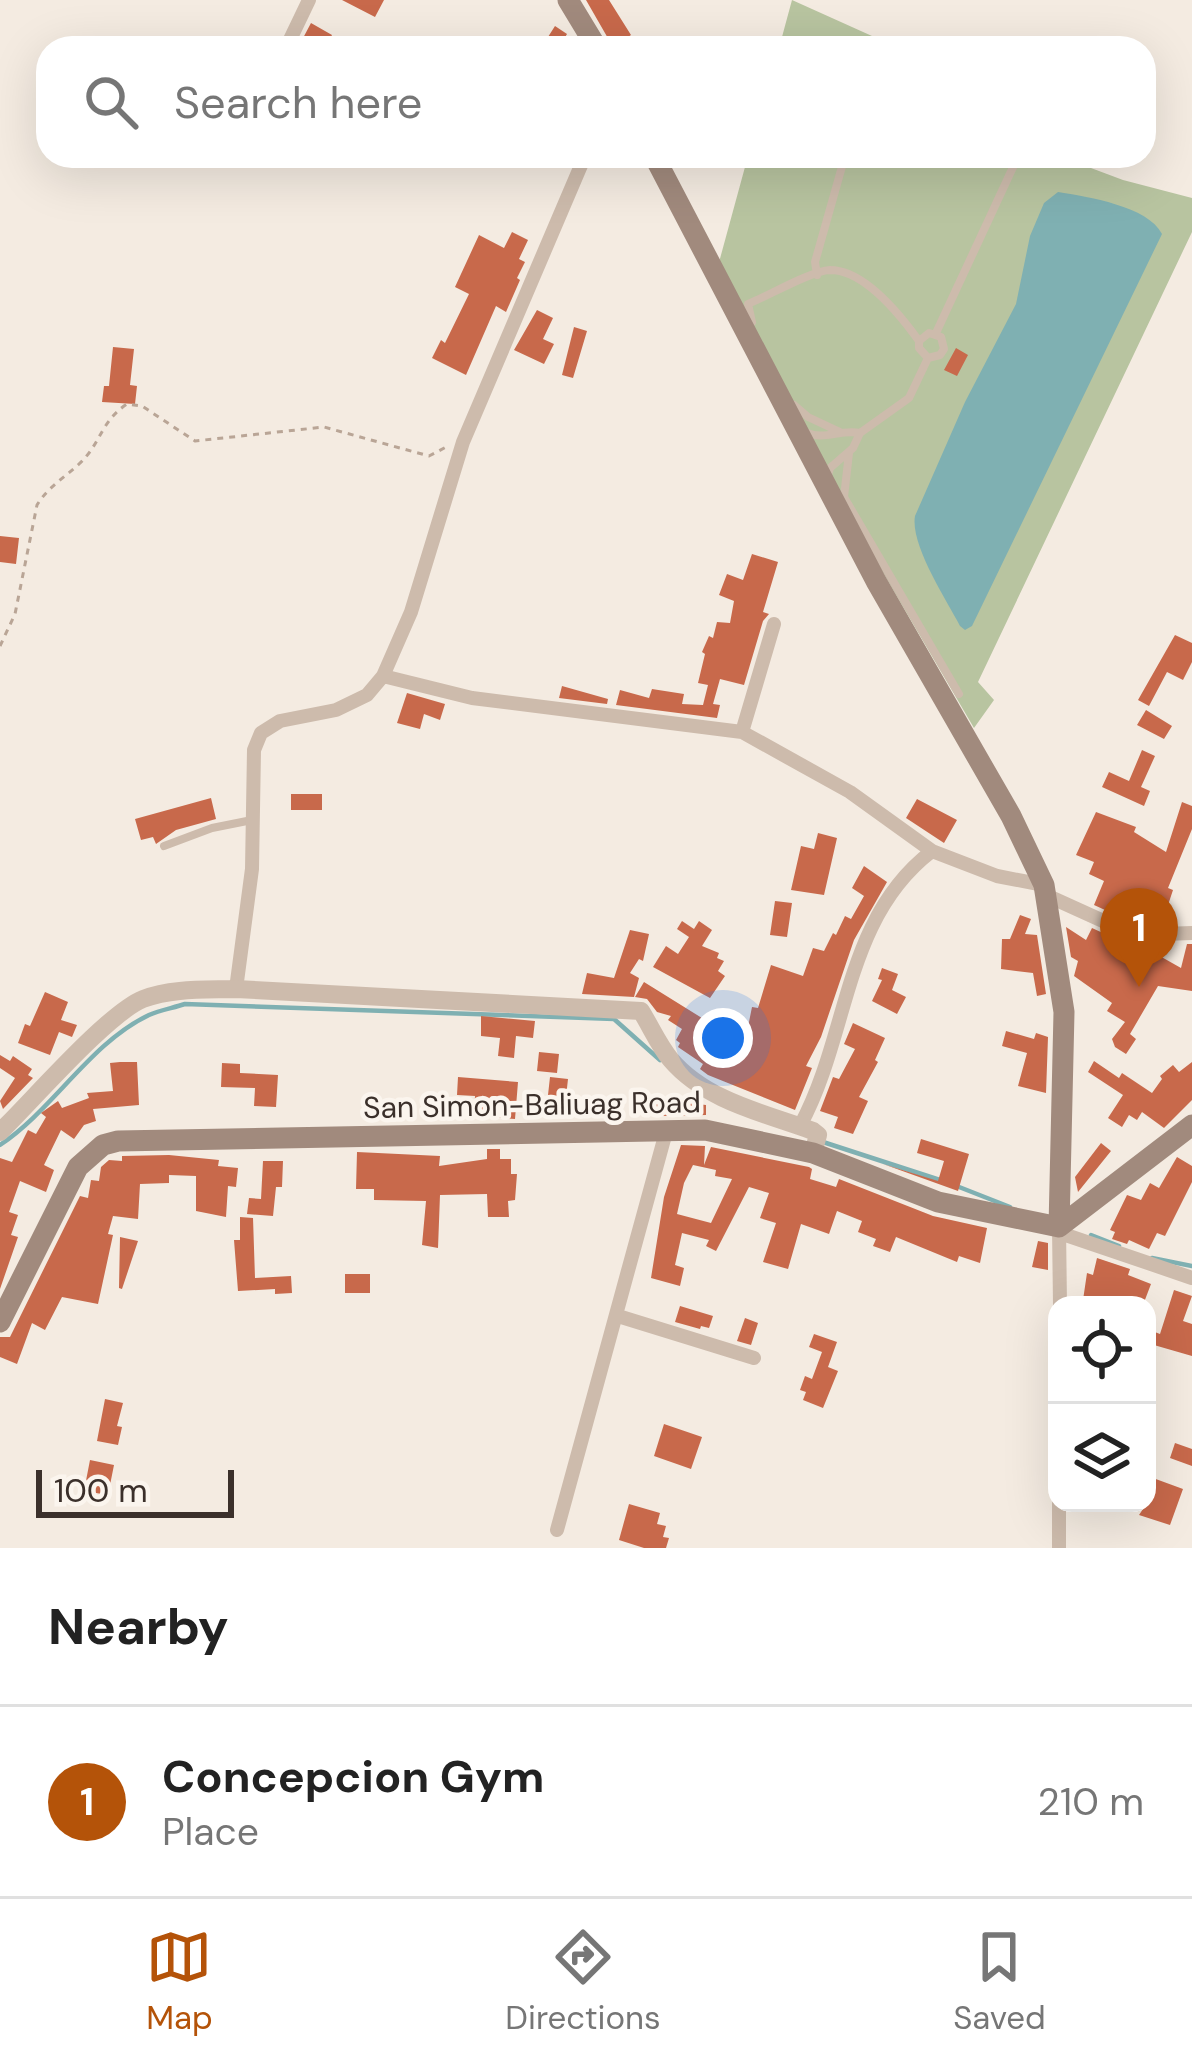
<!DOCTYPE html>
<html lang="en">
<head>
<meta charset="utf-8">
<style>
	body { margin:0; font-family:"DM Sans",sans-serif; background:#f2f2f2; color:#222 }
	.controls { position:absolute; right:36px; bottom:36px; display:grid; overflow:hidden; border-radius:24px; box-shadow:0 12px 48px #0002 }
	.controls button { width:108px; height:108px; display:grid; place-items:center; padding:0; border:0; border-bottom:3px solid #e0e0e0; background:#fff; color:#222; font:60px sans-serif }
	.scale { position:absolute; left:36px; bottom:30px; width:198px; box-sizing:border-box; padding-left:12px; border:6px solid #3b302b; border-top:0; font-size:33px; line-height:42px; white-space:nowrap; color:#3b302b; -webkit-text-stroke:9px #fbf5ee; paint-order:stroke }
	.you { position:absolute; left:723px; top:1038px; width:42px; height:42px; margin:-30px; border:9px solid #fff; border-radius:50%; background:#1a73e8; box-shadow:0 0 0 18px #1a73e833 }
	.badge { display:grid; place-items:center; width:78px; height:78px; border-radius:50%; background:#b45309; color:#fff; font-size:39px; font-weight:700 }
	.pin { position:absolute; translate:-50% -99px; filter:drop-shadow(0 3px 6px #0008) }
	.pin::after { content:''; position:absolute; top:63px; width:42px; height:36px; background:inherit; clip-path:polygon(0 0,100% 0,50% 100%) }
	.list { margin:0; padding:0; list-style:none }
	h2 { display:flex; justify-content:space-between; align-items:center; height:156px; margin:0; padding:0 48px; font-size:51px }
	h2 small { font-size:39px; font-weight:400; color:#767676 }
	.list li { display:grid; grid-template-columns:78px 1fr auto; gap:36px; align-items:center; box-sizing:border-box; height:192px; padding:0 48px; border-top:3px solid #e0e0e0 }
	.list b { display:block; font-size:45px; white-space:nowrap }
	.list p { margin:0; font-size:39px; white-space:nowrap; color:#767676 }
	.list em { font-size:39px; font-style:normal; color:#767676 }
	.icon { flex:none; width:66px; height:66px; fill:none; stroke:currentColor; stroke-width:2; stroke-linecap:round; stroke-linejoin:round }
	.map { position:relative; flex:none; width:1192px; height:1548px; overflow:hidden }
	.search { position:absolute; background:#fff; box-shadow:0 12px 48px #0002; left:36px; right:36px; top:36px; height:132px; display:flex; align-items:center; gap:30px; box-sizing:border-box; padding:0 42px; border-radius:36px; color:#767676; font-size:45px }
	.sheet { height:348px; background:#fff }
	nav { display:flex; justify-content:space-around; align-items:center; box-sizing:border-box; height:168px; border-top:3px solid #e0e0e0; background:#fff; font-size:33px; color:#767676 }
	nav a { display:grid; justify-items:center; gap:6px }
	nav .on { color:#b45309 }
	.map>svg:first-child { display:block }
	.green { fill:#b8c4a0 }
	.water { fill:#7fb0b2 }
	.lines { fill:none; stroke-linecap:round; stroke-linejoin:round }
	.stream { stroke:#7fb0b2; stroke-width:4.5 }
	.building { fill:#c8694b; fill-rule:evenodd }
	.path { stroke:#b9a596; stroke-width:3; stroke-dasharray:6 6; stroke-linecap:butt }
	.service { stroke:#cdbbac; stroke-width:8 }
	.minor { stroke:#cdbbac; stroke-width:14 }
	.tertiary { stroke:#cdbbac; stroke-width:18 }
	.secondary { stroke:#a18a7d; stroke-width:21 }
	.labels { text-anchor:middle; stroke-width:9; stroke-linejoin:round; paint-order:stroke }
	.street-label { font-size:30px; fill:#3b302b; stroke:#fbf5ee }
</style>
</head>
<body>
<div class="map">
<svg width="1192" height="1548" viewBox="0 0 1192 1548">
	<rect width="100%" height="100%" fill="#f4ebe1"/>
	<path class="green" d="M792,0L892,45L891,48H779Z
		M748,156H1059L1123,180L1192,198V232L978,682L994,700L974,728L839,497L718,266Z"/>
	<path class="water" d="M1058,192C1088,197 1148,206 1162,234L972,626L965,630L960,626C946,599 910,545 915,516L965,402L1016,304L1030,236L1044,203Z"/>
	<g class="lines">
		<path class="stream" d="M823,1142L943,1181
			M0,1145C54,1109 90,1043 149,1015C160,1010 173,1008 185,1004L614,1019L660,1060
			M954,1185L1010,1207
			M1091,1235L1119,1246
			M1152,1258L1192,1266"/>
	</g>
	<path class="building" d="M342,0H384L375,17Z
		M586,0H609L631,35L613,47Z
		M311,23L332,35L330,39L346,48H317L302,40Z
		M555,26L567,34L559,48H541Z
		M512,232L528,240L519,259L525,262L517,278L520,280L506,312L496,306L466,375L432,358L441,340L445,343L469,294L455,287L479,235L504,248Z
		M537,310L553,318L543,339L554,344L544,364L514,350Z
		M574,327L587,331L573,378L562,375Z
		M113,347L134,349L130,385L137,386L135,404L102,402L104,386H109Z
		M956,348L968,355L957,376L944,370Z
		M0,536L19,538L16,564L0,562Z
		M752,554L778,562L763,612L769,614L763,621L744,685L720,679L713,704L720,705L717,718L616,705L620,690L649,698L652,689L684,694L682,704L703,705L708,685L698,683L705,654L702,652L709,636L713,638L717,622L730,623L734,601L719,595L727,574L743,580Z
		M1175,635L1192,643V662L1183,680L1167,672L1149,706L1138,700Z
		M562,686L608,699L607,704L559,698Z
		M407,693L445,704L440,720L424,714L420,729L397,723Z
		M1146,710L1172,726L1164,739L1137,725Z
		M1142,750L1155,756L1141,787L1150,791L1144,806L1102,787L1109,772L1129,781Z
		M291,794H322V810H291Z
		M211,798L216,819L176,830L156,844L153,837L141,840L135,819Z
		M917,799L957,820L944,843L906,818Z
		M1182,802L1192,806V829L1168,888L1173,890L1162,923L1136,924L1094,905L1104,881L1089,874L1094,862L1076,855L1096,812L1136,827L1134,832L1166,852Z
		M818,833L837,838L824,895L791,890L801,846L814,849Z
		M864,866L887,882L854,940L821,1037L806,1066L812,1068L795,1110L708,1075L700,1069L703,1064L678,1047L680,1043L676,1040L682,1029L668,1020L671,1016L657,1012L647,999L635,997L644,982L718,1028L707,1046L729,1060L741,1026L748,1027L752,1007L758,1008L771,965L803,976L813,948L824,951L833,933L836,935L845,916L851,919L864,896L852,888Z
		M775,901L792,903L787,937L770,935Z
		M1020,915L1031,919L1025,934L1037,935L1046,994L1037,996L1033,973L1001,969L1002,939H1010Z
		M682,921L694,929L699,921L712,930L702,946L719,953L717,958L724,961L718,971L725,976L710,998L653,967L666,946L678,954L689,937L677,929Z
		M1066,927L1086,940L1092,928L1129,945L1142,946L1181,968L1187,944H1192V991L1158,986L1130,1034L1136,1039L1126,1054L1115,1047L1112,1039L1125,1022L1107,1011L1112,1003L1074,976L1078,961L1071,957Z
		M630,930L649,934L643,961L639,959L630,973L639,978L634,997L582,994L587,973L614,978Z
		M882,968L898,974L892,990L906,997L897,1014L872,1001L882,980L878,979Z
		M45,992L68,1002L61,1020L77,1025L72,1037L59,1032L50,1055L18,1043L25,1024L30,1026Z
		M481,1016L535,1021L533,1038L516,1036L514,1058L498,1056L500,1038L481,1036Z
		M853,1023L885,1038L875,1060L878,1062L859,1097L868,1101L853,1134L834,1128L838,1117L820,1111L833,1077L839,1079L855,1049L844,1044Z
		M1006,1031L1034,1039L1036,1033L1048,1037L1046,1093L1018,1086L1027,1053L1002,1046Z
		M539,1052L559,1054L557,1073L537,1071Z
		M0,1055L10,1061L13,1056L32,1069L28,1075L33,1078L3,1109L0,1101L15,1078L0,1068Z
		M1094,1061L1119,1078L1122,1073L1152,1093L1162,1079L1160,1076L1173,1065L1179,1072L1192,1062V1100L1164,1128L1142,1112L1137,1120L1129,1115L1122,1127L1108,1118L1123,1095L1088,1072Z
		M120,1062H137L139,1105L93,1109L96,1121L84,1125L74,1139L61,1130L44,1165L54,1170L46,1192L20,1181L9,1212L18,1215L11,1235L18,1237L0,1289V1158L12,1162L28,1130L36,1134L46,1117L41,1113L58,1101L62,1108L89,1098L87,1093L113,1091L110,1063Z
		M222,1063L240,1064V1073L278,1075L276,1107L254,1106L255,1088L221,1087Z
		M458,1077L518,1082L515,1119L474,1116L475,1096L457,1095Z
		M550,1077L568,1079L565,1106L547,1104Z
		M655,1099L706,1105V1115L662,1116V1110H655Z
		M921,1139L969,1154L958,1191L883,1164L938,1181L944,1161L917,1153Z
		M1101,1143L1111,1151L1078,1192L1075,1177Z
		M681,1145L705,1146L704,1165L711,1147L809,1167L812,1169L810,1179L836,1187L839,1179L933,1216L987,1228L980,1263L959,1256L957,1262L896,1237L890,1252L873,1246L876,1239L858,1232L862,1221L837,1211L829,1234L801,1224L788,1269L763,1262L776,1223L760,1218L769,1193L749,1187L716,1251L706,1246L709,1240L682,1233L675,1265L684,1268L680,1286L651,1278L664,1197ZM693,1165L716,1170L715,1176L732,1179L711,1223L677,1214L684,1183Z
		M487,1149H500V1159H511V1174H517L515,1200L508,1201L509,1217H488L487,1194L440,1195L438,1248L422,1245L426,1201L374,1200V1189H356L357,1152L440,1156L439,1166L487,1159Z
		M169,1155L219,1160L218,1166L238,1168L236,1187L228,1186L226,1217L196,1211V1176L169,1175V1183L140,1184L138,1219L113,1216L108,1234L113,1235L98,1304L62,1297L45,1330L32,1323L17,1364L0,1357V1337H10L80,1196L88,1198L91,1180L99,1181L101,1167L109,1160L122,1161V1156Z
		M1177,1157L1192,1166V1182L1165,1236L1157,1233L1149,1249L1129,1240L1127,1244L1112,1239L1115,1232L1110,1230L1127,1195L1141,1200L1150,1183L1159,1188Z
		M263,1161H283L282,1187H276L273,1216L247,1214L249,1198L261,1199Z
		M240,1217L253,1218L255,1278L291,1276L292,1293L275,1294V1289L238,1291L234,1240H240Z
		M120,1237L138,1241L122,1289L119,1288Z
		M1038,1241L1048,1243V1270L1032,1267Z
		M1097,1258L1130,1269L1128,1275L1151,1284L1143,1305H1104L1083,1300L1087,1273L1093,1275Z
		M345,1274H370V1293H345Z
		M1174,1290L1192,1296L1183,1321L1192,1324V1356L1147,1343V1329L1160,1334Z
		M680,1306L713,1316L709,1328L701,1326L700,1329L675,1322Z
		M745,1318L758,1323L751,1345L737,1341Z
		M814,1334L837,1342L828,1367L838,1371L823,1408L803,1400L806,1392L800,1390L805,1376L812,1379L822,1352L809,1347Z
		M105,1399L123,1403L117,1426L122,1427L118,1445L97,1441Z
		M664,1424L702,1437L691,1469L654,1456Z
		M1175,1443L1192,1449V1466L1170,1458Z
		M90,1460L114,1465L108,1495L84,1491Z
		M1153,1478L1183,1489L1170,1525L1139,1515L1147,1503Z
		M629,1504L660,1513L657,1524L666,1526L663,1537L669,1538L666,1548H644L619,1540Z"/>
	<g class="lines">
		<path class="path" d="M0,646L15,614L37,505C48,487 64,478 79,464C101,444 100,422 127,404L142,406L195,441L324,427L429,456L450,445"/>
		<path class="service" d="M817,275L815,262L845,156
			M752,322L748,304C768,296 811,271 830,270C865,270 901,316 919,341
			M936,333L1014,165L1010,156
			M794,405L808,417L840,432
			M804,432C825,441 839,429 860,433
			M849,453L844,497L959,694
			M827,478L830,468L853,448L860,433L909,398L928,358L940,355L944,349L941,337L929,333L919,341V348L928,358
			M164,846L212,828L252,820"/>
		<path class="minor" d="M286,48L309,0
			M383,676L472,698L742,732L850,792L932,851
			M742,732L774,624
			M1048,896L1134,935L1192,933
			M236,989L252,869L254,750L261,733L280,721L336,710L367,695L383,676L411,612L463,442L585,156
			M800,1126C850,1034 843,919 932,851L997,876L1044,885
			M1059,1227L1060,1305
			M1060,1233L1192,1278
			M618,1316L754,1358
			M557,1530L666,1132
			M1059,1548V1503"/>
		<path class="tertiary" d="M0,1132C32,1101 108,1013 143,999C172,988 205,990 236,989L641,1011C651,1027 659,1046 671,1060C706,1101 764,1113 813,1131L818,1135L813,1153"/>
		<path class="secondary" d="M568,0L597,48
			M654,156L876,581L1011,816L1044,885L1064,1012L1059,1227
			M0,1322L78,1167L103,1145L118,1141L705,1130L813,1153L938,1202L1059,1227L1192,1125"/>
	</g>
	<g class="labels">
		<g class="street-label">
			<text transform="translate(532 1105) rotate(-1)" y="10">San Simon-Baliuag Road</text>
		</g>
	</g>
</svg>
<div class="controls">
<button><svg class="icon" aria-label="locate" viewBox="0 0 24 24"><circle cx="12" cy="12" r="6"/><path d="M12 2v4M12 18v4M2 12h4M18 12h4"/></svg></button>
<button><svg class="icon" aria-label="layers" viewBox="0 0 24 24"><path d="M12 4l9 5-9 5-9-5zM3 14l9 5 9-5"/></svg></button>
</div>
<div class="scale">100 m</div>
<div class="you"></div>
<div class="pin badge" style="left:1139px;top:987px">1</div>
<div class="search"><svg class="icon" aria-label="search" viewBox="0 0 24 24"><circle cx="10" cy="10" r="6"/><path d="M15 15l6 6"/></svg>Search here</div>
</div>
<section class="sheet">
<h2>Nearby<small></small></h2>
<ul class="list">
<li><span class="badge">1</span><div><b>Concepcion Gym</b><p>Place</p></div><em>210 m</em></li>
</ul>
</section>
<nav>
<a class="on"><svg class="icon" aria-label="map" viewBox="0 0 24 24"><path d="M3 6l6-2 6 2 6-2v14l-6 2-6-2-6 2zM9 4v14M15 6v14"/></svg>Map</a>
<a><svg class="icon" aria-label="directions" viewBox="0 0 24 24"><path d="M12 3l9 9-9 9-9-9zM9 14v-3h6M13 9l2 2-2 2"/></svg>Directions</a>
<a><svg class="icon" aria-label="saved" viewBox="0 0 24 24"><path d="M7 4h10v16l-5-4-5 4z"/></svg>Saved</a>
</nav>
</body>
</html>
